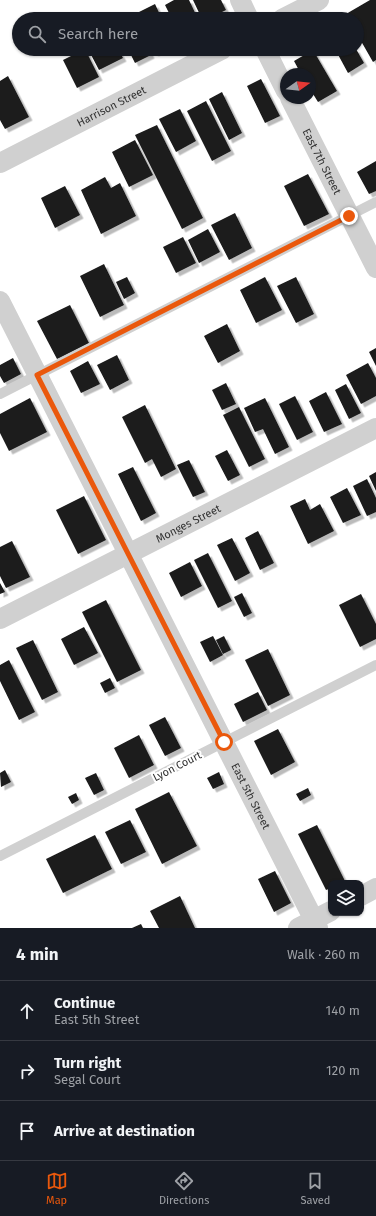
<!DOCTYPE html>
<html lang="en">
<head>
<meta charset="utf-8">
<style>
	body { margin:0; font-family:"Fira Sans",sans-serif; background:#242831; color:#f1f3f6 }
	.controls { position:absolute; right:12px; bottom:12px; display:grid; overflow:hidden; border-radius:8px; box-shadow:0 1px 3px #0004 }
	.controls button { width:36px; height:36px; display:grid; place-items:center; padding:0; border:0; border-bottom:1px solid #363941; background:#171b24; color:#f1f3f6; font:20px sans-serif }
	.compass { position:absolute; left:280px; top:68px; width:36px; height:36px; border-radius:50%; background:#171b24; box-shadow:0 1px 3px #0004; rotate:75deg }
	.stop { position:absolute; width:12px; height:12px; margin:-9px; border:3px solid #ea580c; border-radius:50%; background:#fff }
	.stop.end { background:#ea580c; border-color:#fff; box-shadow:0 1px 4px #0008 }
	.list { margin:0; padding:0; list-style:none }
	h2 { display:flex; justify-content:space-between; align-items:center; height:52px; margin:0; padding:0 16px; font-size:17px }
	h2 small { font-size:13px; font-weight:400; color:#9ea1a6 }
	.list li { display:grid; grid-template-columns:26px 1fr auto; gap:12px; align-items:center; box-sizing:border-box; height:60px; padding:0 16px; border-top:1px solid #363941 }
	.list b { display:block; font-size:15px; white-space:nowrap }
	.list p { margin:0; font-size:13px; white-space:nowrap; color:#9ea1a6 }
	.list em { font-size:13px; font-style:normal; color:#9ea1a6 }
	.icon { flex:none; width:22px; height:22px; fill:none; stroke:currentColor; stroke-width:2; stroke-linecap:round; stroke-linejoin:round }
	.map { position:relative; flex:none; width:376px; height:928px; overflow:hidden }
	.search { position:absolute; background:#171b24; box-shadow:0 1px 3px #0004; left:12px; right:12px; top:12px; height:44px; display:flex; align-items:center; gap:10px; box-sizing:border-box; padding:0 14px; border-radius:22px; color:#9ea1a6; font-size:15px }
	.sheet { height:232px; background:#171b24 }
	nav { display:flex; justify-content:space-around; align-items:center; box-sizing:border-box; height:56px; border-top:1px solid #363941; background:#171b24; font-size:11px; color:#9ea1a6 }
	nav a { display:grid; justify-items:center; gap:2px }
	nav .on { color:#ea580c }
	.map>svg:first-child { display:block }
	.building { fill:#1a1a1a; filter:url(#shadow) }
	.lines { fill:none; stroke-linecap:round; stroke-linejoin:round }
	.service { stroke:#d0d0d0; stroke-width:10 }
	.minor { stroke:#d0d0d0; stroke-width:20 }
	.route { stroke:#ea580c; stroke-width:5 }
	.labels { text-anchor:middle; stroke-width:4; stroke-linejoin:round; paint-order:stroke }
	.street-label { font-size:11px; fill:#333; stroke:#fff }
</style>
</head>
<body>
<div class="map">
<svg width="376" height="928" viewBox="0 0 376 928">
	<defs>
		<filter id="shadow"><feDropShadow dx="3.5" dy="3.5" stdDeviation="0" flood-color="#0004"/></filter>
	</defs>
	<rect width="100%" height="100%" fill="#fff"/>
	<path class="building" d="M174,0H189L198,19H172L165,5Z
		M193,0H221L226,10L208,19H202Z
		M370,0H376V60L373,62L357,34V19H349L346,14Z
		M155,4L162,19H137L135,14Z
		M85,49L99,77L77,88L63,60Z
		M88,49H118L123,58L99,70Z
		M128,49H148L151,55L135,63Z
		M153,49H162L155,53Z
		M335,49H356L364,63L348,73Z
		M313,50L337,91L318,102L310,89V74H301L294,61Z
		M8,76L29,117L5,129L0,120V81Z
		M261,79L280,116L265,123L247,86Z
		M222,92L242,133L229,140L209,99Z
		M206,101L231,151L212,161L187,111Z
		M180,109L196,141L176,152L159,119Z
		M157,125L203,218L182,229L135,135Z
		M135,140L153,175L129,187L112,152Z
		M376,161V191L369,194L357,172Z
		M308,174L329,214L304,226L284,186Z
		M105,177L111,188L120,183L136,216L101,234L81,190Z
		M65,186L80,215L55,228L41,198Z
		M235,213L252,248L229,260L211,225Z
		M208,229L220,252L199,263L188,240Z
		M183,237L196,263L176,273L163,247Z
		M104,264L124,305L100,317L80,276Z
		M127,277L135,293L124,299L116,282Z
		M265,277L282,310L256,323L240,290Z
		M296,277L314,314L296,323L277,286Z
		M70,305L89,343L57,359L37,321Z
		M227,324L240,351L218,363L204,336Z
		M376,348V366L369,352Z
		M117,355L129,380L110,390L97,365Z
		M13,358L21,374L4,383L0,376V365Z
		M88,361L100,384L81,393L70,371Z
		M368,363L376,378V396L361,404L346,375Z
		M226,383L236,404L222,410L212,390Z
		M346,384L361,413L349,419L335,390Z
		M326,392L342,424L324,432L309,401Z
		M295,396L313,432L297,440L279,404Z
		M30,398L47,432L9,451L0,433V414Z
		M265,398L289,447L275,454L263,429L255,432L244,408Z
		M145,405L176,469L161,477L152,459L145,463L122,417Z
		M239,407L265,459L249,467L223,415Z
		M227,450L240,475L228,481L215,456Z
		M189,460L205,492L193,497L177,465Z
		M133,467L156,513L141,521L118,474Z
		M376,472V491L369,476Z
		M367,479L376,498V512L367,516L353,486Z
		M347,488L361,515L343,523L330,497Z
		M84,496L106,540L78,554L56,510Z
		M305,499L310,510L320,504L334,531L308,544L290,506Z
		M258,531L274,563L260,570L245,538Z
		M232,538L250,573L235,581L217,545Z
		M12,541L30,577L6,588L0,576V547Z
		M208,553L232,601L218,608L194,560Z
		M190,562L202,586L181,597L169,573Z
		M0,583L5,592L0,594Z
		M242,593L252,613L244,617L234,597Z
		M361,594L376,624V639L360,647L339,605Z
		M106,600L141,670L117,682L82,612Z
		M84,627L98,653L74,665L61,639Z
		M213,636L223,655L210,662L200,642Z
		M224,636L231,650L223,654L216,640Z
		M33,640L58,692L42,700L16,648Z
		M268,649L290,695L268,706L245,660Z
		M9,660L35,712L19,720L0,681V665Z
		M110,678L115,688L105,693L100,683Z
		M258,692L267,710L243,722L234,704Z
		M165,717L181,748L165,756L149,725Z
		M278,729L295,762L271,775L254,741Z
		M139,735L154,765L129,778L114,748Z
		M5,770L11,782L1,787L0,773Z
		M219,772L224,784L213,789L207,778Z
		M96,773L104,790L94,795L85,778Z
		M308,788L311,795L300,801L296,794Z
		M169,792L197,846L162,864L135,809Z
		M76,793L79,800L72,804L68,797Z
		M130,820L146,852L121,864L105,832Z
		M317,825L345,881L331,883V888L326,890L298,834Z
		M95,835L112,869L63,893L46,859Z
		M275,871L291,903L274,912L258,879Z
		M180,896L195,928H159L150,911Z
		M141,924L143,928H132Z"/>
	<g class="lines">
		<path class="service" d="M0,394L376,202
			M0,856L376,665"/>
		<g class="minor">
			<path d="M240,0L249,19"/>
			<path d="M282,19L319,0"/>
			<path d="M265,49L286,91"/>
			<path id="s1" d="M290,98L376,268"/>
			<path id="s2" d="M0,163L223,49"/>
			<path id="s3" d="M0,301L318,928"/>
			<path id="s4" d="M0,619L376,428"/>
			<path d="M361,896L376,888"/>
			<path d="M298,928L331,911"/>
		</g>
	</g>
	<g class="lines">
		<path class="route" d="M224,742L37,375L349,216"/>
	</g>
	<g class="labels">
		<g class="street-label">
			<text dy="4" stroke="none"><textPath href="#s2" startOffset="125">Harrison Street</textPath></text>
			<text dy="4" stroke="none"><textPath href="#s1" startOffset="71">East 7th Street</textPath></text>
			<text dy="4" stroke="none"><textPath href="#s4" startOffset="211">Monges Street</textPath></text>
			<text transform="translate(177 766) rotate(-27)" y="4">Lyon Court</text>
			<text dy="4" stroke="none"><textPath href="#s3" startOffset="555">East 5th Street</textPath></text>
		</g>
	</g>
</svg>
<div class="controls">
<button><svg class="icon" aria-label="layers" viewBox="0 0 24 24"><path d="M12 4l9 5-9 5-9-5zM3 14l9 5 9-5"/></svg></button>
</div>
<svg class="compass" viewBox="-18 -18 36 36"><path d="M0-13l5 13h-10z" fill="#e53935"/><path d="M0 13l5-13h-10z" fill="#9ea1a6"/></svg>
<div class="stop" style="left:224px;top:742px"></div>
<div class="stop end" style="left:349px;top:216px"></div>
<div class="search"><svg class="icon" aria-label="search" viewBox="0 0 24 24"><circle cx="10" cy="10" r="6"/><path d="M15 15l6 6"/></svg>Search here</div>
</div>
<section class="sheet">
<h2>4 min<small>Walk · 260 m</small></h2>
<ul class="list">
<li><svg class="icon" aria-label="ahead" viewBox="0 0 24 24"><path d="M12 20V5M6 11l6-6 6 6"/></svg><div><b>Continue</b><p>East 5th Street</p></div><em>140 m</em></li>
<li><svg class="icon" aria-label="right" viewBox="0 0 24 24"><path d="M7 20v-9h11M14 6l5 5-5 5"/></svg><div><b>Turn right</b><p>Segal Court</p></div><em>120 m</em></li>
<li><svg class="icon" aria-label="arrive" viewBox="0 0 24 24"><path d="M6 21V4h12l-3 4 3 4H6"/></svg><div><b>Arrive at destination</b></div></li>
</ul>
</section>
<nav>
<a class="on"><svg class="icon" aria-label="map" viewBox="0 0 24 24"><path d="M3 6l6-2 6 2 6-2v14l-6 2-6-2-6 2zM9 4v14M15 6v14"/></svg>Map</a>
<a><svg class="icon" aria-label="directions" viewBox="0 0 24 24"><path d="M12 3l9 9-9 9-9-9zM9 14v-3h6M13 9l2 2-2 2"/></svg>Directions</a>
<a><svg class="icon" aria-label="saved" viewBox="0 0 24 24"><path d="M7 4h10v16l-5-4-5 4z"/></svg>Saved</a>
</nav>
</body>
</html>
